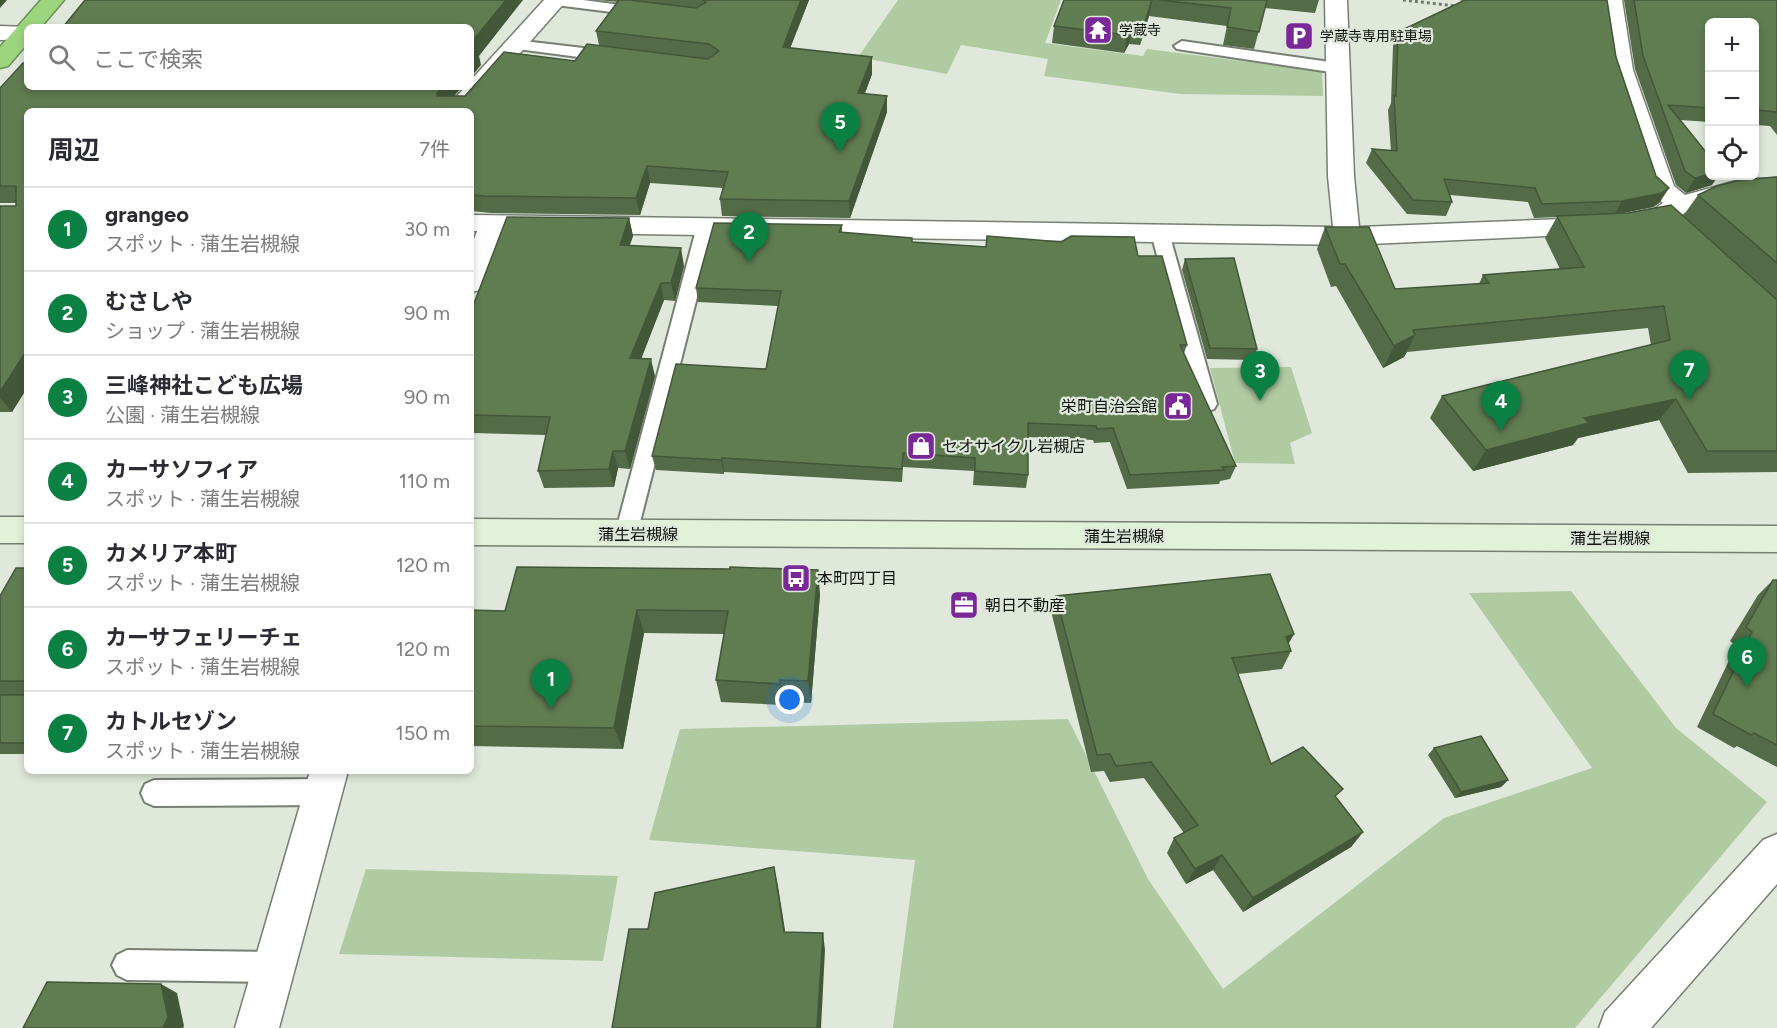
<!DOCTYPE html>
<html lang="ja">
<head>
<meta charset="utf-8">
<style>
	body { margin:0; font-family:Figtree,"Noto Sans JP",sans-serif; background:#f7f7f7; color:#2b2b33 }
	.controls { position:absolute; right:18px; top:18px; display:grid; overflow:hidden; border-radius:9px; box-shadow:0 3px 9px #0003 }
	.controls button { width:54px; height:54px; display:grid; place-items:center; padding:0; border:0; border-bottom:2px solid #e1e1e2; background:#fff; color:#2b2b33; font:30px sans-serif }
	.you { position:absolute; left:790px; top:700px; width:21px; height:21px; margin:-15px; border:4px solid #fff; border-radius:50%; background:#1a73e8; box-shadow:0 0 0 9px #1a73e833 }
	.badge { display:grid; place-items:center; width:39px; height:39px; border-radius:50%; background:#0b8043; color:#fff; font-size:20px; font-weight:700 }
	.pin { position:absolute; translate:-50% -50px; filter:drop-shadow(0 2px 3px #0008) }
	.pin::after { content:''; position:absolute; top:32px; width:21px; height:18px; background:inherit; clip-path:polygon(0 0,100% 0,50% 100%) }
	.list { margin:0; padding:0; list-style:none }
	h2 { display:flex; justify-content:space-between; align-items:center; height:78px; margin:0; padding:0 24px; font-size:26px }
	h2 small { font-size:20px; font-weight:400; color:#7c7c81 }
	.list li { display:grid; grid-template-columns:39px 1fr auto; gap:18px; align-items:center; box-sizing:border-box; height:84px; padding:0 24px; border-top:2px solid #e1e1e2 }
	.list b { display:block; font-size:22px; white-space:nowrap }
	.list p { margin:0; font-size:20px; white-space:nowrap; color:#7c7c81 }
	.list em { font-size:20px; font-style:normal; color:#7c7c81 }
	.icon { flex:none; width:33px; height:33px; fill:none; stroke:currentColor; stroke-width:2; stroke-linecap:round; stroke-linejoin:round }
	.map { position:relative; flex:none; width:1777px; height:1028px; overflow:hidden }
	.search { position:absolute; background:#fff; box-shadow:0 3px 9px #0003; left:24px; top:24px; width:450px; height:66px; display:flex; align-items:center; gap:15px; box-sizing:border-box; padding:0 21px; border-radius:9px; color:#7c7c81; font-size:22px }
	.panel { position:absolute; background:#fff; box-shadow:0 3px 9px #0003; left:24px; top:108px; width:450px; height:666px; border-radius:9px }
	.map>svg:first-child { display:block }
	.green { fill:#b0cba2 }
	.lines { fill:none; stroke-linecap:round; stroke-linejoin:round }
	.lane-casing { stroke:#777e73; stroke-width:4 }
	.street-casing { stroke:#777e73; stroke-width:3 }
	.secondary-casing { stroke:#777e73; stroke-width:3 }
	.highway-casing { stroke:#6c9158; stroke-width:3 }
	.path { stroke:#737971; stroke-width:3; stroke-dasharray:3 3; stroke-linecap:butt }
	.lane { fill:#fff; fill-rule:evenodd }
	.street { fill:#fff; fill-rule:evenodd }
	.secondary { fill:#e2f2d8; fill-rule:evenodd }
	.highway { fill:#9dd57e; fill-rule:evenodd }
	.wall { fill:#536b46 }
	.shaded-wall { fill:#435739 }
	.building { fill:#607c51; stroke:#435739; stroke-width:1.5 }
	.labels { text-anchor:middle; stroke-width:4.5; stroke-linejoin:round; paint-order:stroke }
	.far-poi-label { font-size:14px; fill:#111410; stroke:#dfe8db; text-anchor:start }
	.poi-label { font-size:16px; fill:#111410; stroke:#dfe8db; text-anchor:start }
	.street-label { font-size:16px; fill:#111410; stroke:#dfe8db }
</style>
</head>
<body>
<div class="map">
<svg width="1777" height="1028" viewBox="0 0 1777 1028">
	<rect width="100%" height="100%" fill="#dfe8db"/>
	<path class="green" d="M898,0H1061L1045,43L1143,56L1147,49L1322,71L1323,96L1180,94L1044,76L1048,59L961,45L947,74L858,57Z
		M1291,367L1312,433L1290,443L1295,464L1235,463L1210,368Z
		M1571,591L1676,728L1767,802L1575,1028H893L915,860L649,840L680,729L1068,719L1148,879L1223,989L1444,818L1592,768L1469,593Z
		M366,869L618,876L603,961L339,954Z"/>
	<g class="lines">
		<g class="lane-casing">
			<path id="lane" d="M549,0H583L643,8L650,12L643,16L556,5L551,4Z
				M515,40L609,51L617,56L609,61L510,48L507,45Z
				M1182,41L1337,63L1345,68L1337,73L1177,49L1174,46Z
				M706,220L712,222L715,226L637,534L634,540L626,543L618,540L615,534L697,226L700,222Z
				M1160,227L1166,229L1169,233L1217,404L1214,409L1207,412L1200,409L1197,404L1151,233L1154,229Z
				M323,779L332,783L336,792L332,801L323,805L154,806L145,802L141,793L145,784L154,780Z
				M127,950L276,952L286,957L291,967L286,977L276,982L127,980L117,975L112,965L117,955Z"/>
		</g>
		<g class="street-casing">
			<path id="street" d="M544,0H567L469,111H444L465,87H471V80Z
				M1325,0H1347L1354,176L1359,227L1614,217L1654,209L1663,203L1649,189L1611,70L1600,0H1622L1633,70L1674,186L1685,195L1740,180L1777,178V194L1741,196L1689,210L1671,222L1614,233L1347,245L504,232L485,283L481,290L471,292V248L477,231H471V215L1333,227L1328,176Z
				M0,26L27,27V39L0,40Z
				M310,771H348L279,1028H235Z
				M1777,834V884L1651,1028H1599L1605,1012L1763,840Z"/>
		</g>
		<g class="secondary-casing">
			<path id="secondary" d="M0,517H27V543H0Z
				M471,519L1777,526V552L471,545Z"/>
		</g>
		<g class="highway-casing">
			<path id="highway" d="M41,0H64L41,27H27V44L8,66L0,68V47Z"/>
		</g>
		<path class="path" d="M1403,0L1456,6"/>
		<use href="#lane" class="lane"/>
		<use href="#street" class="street"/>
		<use href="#secondary" class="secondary"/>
		<use href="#highway" class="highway"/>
	</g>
	<path class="wall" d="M598,0H809L790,48L872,57V74L865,93L887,112L850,218L722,216L720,199L723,188L650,183L640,215L491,213L471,211V111H27V388L12,412H0V206H16V203H0V88L465,96L575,61L599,45L596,31L618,2Z
		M1064,0H1319L1315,13L1265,8L1254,49L1223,45L1227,26L1149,16L1140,45L1129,44L1124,53L1052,43L1054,26Z
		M1459,0H1607L1616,57L1656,176L1669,188L1659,203L1653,207L1621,213L1683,216L1698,195L1777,177V472L1688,473L1659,420L1578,438L1573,445L1473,471L1430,418L1442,396L1651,345L1648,328L1407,352L1404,357L1383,368L1336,286L1331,287L1317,249L1325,227L1395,289L1479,284L1483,275L1560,269L1545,238L1557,217L1534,218L1528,202L1450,195L1452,202L1446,216L1407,214L1366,163L1372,149L1391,151L1388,110L1391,103L1393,46L1398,32L1464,1Z
		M1624,0H1777V135L1770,126L1755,125V22H1710V122L1680,120L1712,185L1686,193L1676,185L1635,69Z
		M629,218L633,236L629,246L684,266L675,301L664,300L641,358L655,376L630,469L618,468L614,487L544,488L538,471L546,435L471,433V306H473Z
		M842,225V232L912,242L1138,256L1187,345L1184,353L1236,466L1230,479L1220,481L1219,484L1127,489L1110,442L1094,443L1093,440L1028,437V475L1026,488L973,485L974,471L903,467L902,482L724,472V474L656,470L652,456L766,369L778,306L698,302L696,288Z
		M1185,259L1257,349L1253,360L1207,359L1182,270Z
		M27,568V754H0V596Z
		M1773,580H1777V767L1737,746L1734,748L1697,727L1736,646L1730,641L1758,595Z
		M820,594L811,703L784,702L783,705L721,702L716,680L724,634L644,633L623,749L471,746V610L505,611Z
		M1056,596L1288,644L1291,651L1282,669L1238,674L1271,764L1336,798L1363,832L1351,847L1243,912L1213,870L1186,884L1167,853L1174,838L1184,833L1144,778L1110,782L1104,771L1091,772L1052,615Z
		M1434,748L1508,780L1501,787L1455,798L1428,755Z"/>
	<path class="shaded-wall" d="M0,0H7L0,8Z
		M506,0H523L479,56L481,65L471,77V43Z
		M801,0H809L784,64L783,47Z
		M1152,0L1149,16L1140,45L1143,28Z
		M1132,27L1129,44L1124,53L1127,35Z
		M872,57V74L859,109L858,93Z
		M442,87H462L442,110L437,96V93Z
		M887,96V112L850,218L849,201Z
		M647,166L650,183L640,215L636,198Z
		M1710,174V176H1718L1712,185L1686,193L1695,178Z
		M1669,188L1659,203L1653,207L1614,215L1622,201Z
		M629,218L633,236L624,263L620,245Z
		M681,248L684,266L675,301L671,283Z
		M661,283L664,300L635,375L630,358Z
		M1415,335L1404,357L1383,368L1394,346Z
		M27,350V388L12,412L0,398V392Z
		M651,359L655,376L630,469L625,451Z
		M1676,399L1659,420L1578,438L1573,445L1473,471L1486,450L1584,418Z
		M613,451L618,468L614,487L609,469Z
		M722,458L724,472V474L721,460Z
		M818,570L820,594L811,703L808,681Z
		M637,610L644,633L623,749L614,728Z
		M1294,634L1284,652L1286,637Z
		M27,675V684L24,681Z
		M780,680L784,702L783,705L780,684Z
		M1508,780L1501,787L1455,798L1461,792Z
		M1363,832L1351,847L1243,912L1253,898Z
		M1222,855L1213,870L1186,884L1195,869Z
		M774,867L778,886L788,949L784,932Z
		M823,933L825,950L821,1028H817Z
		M161,984L177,993L184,1026L183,1028H163Z"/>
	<path class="building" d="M85,0H506L471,43V27H63Z
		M619,0H630L696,8L706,2L703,0H801L783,47L872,57L858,93L887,96L849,201L720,199L728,172L647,166L636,198L485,196L471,195V111H27V350L0,392V206H16V186H0V88L23,63H27V87H442L437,93V96H465L504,52L575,61L587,44L708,59L719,51L709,44L596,31Z
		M1064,0H1152L1143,28L1132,27L1127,35L1054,26Z
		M1159,0H1267L1259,32L1227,27L1231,8Z
		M1465,0H1607L1616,57L1656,176L1669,188L1662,193L1622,201L1542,204L1535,188L1444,179L1452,202L1413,200L1372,149L1397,151L1394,96H1396L1398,32Z
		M1634,0H1777V112L1755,110V22H1710V108L1668,105L1710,157V174L1695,178L1685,171L1643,56Z
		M471,48L476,49L471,54Z
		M1777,177V263L1698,195L1717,186L1740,180Z
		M1671,205L1777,300V451H1707L1676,399L1584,418L1589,423L1486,450L1442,396L1670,340L1664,306L1413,330L1415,335L1394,346L1345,264H1340L1325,227H1369L1395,289L1489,283L1483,275L1584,267L1557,216L1628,213Z
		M507,217L629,218L620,245L681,248L671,283H661L630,358L651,359L625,451H613L609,469L538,471L550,417L471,415V306H473Z
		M714,223L842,225L839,232L912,238V242L986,247L987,236L1061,242L1071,236L1134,237L1138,256H1162L1187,345H1180L1236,466L1222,467L1224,470L1130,475L1113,428L1097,429L1096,426L1028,423V475L975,471V458L903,453L902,469L722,458L721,460L652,456L676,364L766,369L781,291L696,288Z
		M1234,258L1257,349L1210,348L1185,259Z
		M517,567L730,569V567L818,570L808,681L780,680V684L716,680L728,611L637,610L614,728L471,726V610L505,611Z
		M16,568H27V675L24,681H0V596Z
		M1270,574L1294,634L1286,637L1291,651L1232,658L1271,764L1303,747L1343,789L1335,796L1363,832L1253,898L1222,855L1195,869L1174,838L1198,825L1151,762L1116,766L1110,754L1097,755L1056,596Z
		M1773,580H1777V745L1754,733L1751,735L1713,714L1752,632L1746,627Z
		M0,695H27V743H0Z
		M1481,736L1508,780L1461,792L1434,748Z
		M774,867L784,932L823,933L817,1028H612L629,929H648L655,893Z
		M47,982L161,984L168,1017L163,1028H23Z"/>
	<defs>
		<g id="temple-square" transform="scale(1.5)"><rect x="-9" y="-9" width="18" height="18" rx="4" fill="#7a2898" stroke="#dfe8db"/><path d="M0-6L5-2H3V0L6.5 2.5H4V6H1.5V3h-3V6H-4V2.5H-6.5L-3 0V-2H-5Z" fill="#fff"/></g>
		<g id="parking-square" transform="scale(1.5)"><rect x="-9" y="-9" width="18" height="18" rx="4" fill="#7a2898" stroke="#dfe8db"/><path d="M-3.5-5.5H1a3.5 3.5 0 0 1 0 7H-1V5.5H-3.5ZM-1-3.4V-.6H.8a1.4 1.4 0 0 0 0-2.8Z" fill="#fff"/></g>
		<g id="civic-square" transform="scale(1.5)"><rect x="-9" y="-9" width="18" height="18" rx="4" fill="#7a2898" stroke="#dfe8db"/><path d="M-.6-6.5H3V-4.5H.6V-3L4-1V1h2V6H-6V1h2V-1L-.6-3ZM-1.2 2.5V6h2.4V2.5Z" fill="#fff"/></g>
		<g id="shop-square" transform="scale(1.5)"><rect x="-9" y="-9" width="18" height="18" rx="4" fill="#7a2898" stroke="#dfe8db"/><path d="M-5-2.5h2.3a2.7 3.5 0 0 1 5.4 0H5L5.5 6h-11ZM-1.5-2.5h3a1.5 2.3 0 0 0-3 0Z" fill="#fff"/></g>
		<g id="bus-square" transform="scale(1.5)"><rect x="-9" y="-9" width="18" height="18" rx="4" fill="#7a2898" stroke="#dfe8db"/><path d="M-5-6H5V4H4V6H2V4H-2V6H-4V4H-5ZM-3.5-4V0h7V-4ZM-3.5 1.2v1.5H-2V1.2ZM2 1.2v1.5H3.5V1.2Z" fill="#fff"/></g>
		<g id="office-square" transform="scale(1.5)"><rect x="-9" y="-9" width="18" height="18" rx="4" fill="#7a2898" stroke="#dfe8db"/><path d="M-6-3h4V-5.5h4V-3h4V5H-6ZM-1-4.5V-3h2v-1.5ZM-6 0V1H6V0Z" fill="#fff"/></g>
	</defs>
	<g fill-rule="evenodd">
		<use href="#temple-square" x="1098" y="30"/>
		<use href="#parking-square" x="1299" y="36"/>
		<use href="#civic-square" x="1178" y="406"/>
		<use href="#shop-square" x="921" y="446"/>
		<use href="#bus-square" x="796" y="578"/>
		<use href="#office-square" x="964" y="605"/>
	</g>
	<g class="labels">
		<g class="far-poi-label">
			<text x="1119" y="35">学蔵寺</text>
			<text x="1320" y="41">学蔵寺専用駐車場</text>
		</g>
		<g class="poi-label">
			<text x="1157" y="412" text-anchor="end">栄町自治会館</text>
			<text x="942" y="452">セオサイクル岩槻店</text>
			<text x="817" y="584">本町四丁目</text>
			<text x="985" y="611">朝日不動産</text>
		</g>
		<g class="street-label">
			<text x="638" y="540">蒲生岩槻線</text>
			<text x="1124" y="542">蒲生岩槻線</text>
			<text x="1610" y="544">蒲生岩槻線</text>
		</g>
	</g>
</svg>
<div class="controls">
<button>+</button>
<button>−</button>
<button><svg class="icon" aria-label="locate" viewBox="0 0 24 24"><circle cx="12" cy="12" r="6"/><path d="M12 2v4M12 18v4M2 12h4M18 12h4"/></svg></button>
</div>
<div class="you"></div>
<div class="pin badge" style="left:551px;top:709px">1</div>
<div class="pin badge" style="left:749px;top:262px">2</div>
<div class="pin badge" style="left:1260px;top:401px">3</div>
<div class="pin badge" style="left:1501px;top:431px">4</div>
<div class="pin badge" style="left:840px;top:152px">5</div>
<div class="pin badge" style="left:1747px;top:687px">6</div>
<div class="pin badge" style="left:1689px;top:400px">7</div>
<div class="search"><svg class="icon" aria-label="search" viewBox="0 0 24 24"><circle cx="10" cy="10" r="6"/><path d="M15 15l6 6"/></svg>ここで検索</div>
<section class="panel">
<h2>周辺<small>7件</small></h2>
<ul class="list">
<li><span class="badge">1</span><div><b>grangeo</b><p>スポット · 蒲生岩槻線</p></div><em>30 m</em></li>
<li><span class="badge">2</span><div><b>むさしや</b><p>ショップ · 蒲生岩槻線</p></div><em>90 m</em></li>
<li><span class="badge">3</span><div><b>三峰神社こども広場</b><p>公園 · 蒲生岩槻線</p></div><em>90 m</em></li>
<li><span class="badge">4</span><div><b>カーサソフィア</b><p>スポット · 蒲生岩槻線</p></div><em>110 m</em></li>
<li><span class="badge">5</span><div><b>カメリア本町</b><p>スポット · 蒲生岩槻線</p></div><em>120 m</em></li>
<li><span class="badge">6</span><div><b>カーサフェリーチェ</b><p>スポット · 蒲生岩槻線</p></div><em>120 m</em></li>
<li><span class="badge">7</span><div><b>カトルセゾン</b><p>スポット · 蒲生岩槻線</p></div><em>150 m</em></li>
</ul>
</section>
</div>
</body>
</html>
